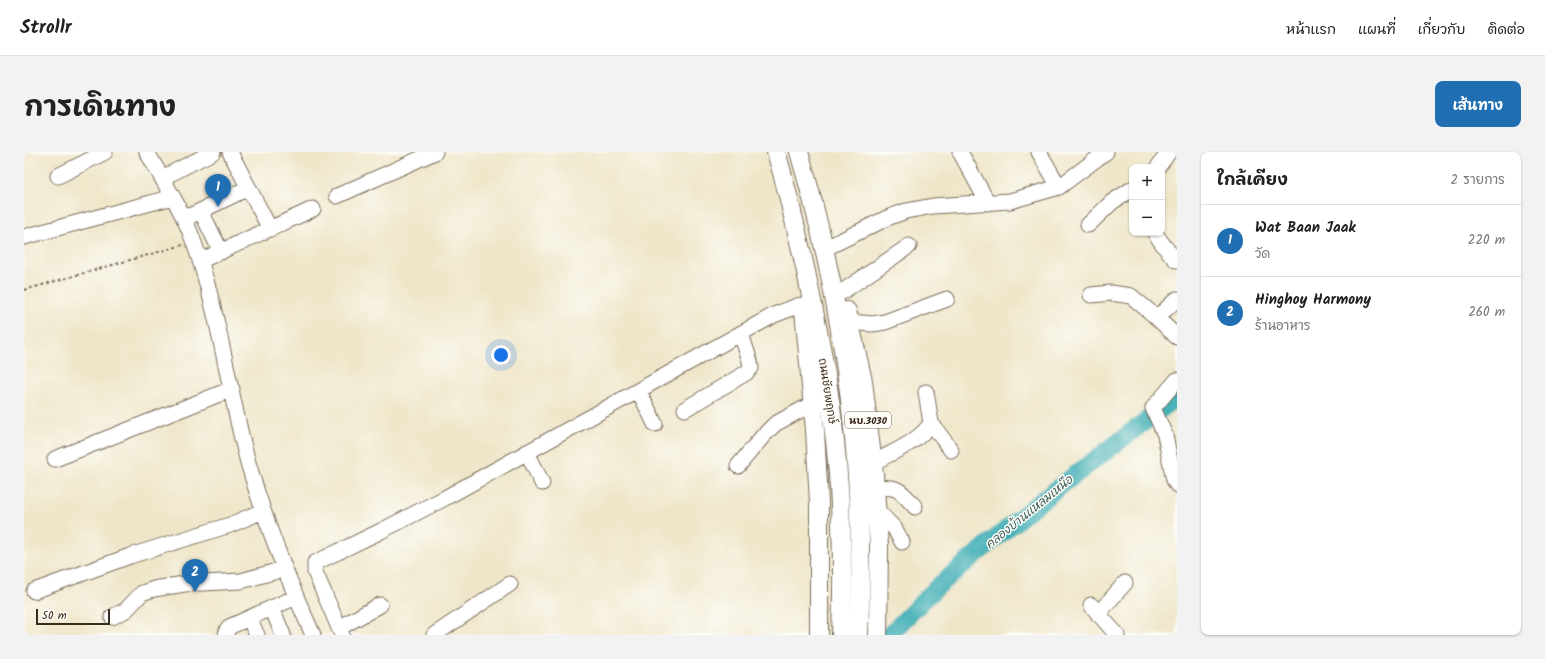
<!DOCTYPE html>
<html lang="th">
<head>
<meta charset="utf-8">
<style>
	body { margin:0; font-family:Kalam,"Playpen Sans Thai",sans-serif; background:#f2f2f2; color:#222 }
	.controls { position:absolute; right:12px; top:12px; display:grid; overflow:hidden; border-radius:8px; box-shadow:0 1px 3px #0004 }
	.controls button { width:36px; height:36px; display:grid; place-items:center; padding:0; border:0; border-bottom:1px solid #e0e0e0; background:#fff; color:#222; font:20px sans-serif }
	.scale { position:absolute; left:12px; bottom:10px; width:74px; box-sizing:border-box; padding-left:4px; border:2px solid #3b2a1e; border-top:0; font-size:11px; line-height:14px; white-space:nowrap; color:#3b2a1e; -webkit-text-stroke:3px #fdfcf7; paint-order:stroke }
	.you { position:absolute; left:477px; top:203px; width:14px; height:14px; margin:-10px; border:3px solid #fff; border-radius:50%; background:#1a73e8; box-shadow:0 0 0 6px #1a73e833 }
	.badge { display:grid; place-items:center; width:26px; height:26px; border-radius:50%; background:#1f6fb2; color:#fff; font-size:13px; font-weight:700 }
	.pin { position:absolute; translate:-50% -33px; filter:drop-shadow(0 1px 2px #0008) }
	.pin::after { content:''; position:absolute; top:21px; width:14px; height:12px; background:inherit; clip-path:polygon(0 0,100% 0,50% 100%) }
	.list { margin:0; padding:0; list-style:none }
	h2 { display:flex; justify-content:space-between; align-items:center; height:52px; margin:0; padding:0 16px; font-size:17px }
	h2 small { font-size:13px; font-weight:400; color:#767676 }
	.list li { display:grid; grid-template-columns:26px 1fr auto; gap:12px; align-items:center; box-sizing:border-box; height:72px; padding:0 16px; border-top:1px solid #e0e0e0 }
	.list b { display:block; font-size:15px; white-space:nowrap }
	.list p { margin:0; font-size:13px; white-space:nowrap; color:#767676 }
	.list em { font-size:13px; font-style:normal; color:#767676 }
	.map { position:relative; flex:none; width:1153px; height:483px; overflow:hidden; border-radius:8px }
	header { display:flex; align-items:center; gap:24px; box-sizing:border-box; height:56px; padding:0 20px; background:#fff; border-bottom:1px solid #e0e0e0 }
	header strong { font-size:19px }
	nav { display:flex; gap:22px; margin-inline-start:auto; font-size:14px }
	.intro { display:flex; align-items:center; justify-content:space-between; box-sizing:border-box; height:96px; padding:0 24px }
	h1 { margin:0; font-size:28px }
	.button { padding:10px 18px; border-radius:8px; background:#1f6fb2; color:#fff; font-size:14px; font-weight:700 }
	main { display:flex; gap:24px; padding:0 24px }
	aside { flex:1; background:#fff; border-radius:8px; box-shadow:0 1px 3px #0004 }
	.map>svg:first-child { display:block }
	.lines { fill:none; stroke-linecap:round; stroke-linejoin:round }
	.river { stroke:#3aacb4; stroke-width:18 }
	.minor-casing { stroke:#7a6c5a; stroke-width:17 }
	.major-casing { stroke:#7a6c5a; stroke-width:20 }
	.path { stroke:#7a6c5a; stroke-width:2; stroke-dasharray:3 3; stroke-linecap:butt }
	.minor { stroke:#fff; stroke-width:15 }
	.major { stroke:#fff; stroke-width:18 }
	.labels { text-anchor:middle; stroke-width:3; stroke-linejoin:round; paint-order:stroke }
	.shield { fill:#fdfcf7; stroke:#75695f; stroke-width:1 }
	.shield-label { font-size:10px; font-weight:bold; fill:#3b2a1e }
	.street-label { font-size:11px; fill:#3b2a1e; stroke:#fdfcf7 }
	.water-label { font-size:12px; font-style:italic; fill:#3b5e5a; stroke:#fdfcf7 }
</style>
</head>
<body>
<header>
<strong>Strollr</strong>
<nav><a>หน้าแรก</a><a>แผนที่</a><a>เกี่ยวกับ</a><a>ติดต่อ</a></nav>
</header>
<div class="intro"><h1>การเดินทาง</h1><a class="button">เส้นทาง</a></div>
<main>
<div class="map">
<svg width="1153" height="483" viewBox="0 0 1153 483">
	<rect width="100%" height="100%" fill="#fdfcf7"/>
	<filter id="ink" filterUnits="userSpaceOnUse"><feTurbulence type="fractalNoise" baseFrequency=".025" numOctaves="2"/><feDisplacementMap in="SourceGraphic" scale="8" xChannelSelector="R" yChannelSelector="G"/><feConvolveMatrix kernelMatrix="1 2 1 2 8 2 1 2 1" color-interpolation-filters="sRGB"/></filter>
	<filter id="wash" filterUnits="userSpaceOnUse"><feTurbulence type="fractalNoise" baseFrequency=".012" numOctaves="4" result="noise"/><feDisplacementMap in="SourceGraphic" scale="16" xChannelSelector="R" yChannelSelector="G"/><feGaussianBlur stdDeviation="0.9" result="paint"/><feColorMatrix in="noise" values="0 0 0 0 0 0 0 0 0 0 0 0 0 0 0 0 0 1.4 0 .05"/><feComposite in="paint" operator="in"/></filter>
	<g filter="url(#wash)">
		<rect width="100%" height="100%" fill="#efe6c9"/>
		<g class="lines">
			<path class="river" d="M865,483L913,435L1009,355L1153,245"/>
		</g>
	</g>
	<g filter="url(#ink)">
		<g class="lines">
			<g class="minor-casing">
				<path id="minor" d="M123,0C139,29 158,57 169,88C196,161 204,239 225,314C242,372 264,428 289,483
					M206,0L246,77
					M936,0L964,51
					M1015,0L1035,35
					M1134,15L1145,0
					M34,24L81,0
					M138,26L189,0
					M313,44L411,0
					M177,59L197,100
					M160,67L224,36
					M1064,73L1088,50L1108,37
					M1131,81L1140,94L1152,108
					M0,85L149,45
					M806,94L863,66L882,59L909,54L986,49L1035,35L1082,0
					M176,109L289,57
					M818,140L885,94
					M1067,143L1087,141L1107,144L1131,164L1153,185
					M1131,164L1138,161L1153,147
					M826,170L848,172L861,170L923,147
					M1153,228L1129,256L1141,283L1150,328L1153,333
					M615,239L631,272
					M661,257L722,221L727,216L726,209L717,182
					M907,271L927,298
					M503,300L518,331
					M31,307L208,237
					M849,311C868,300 895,290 907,271L902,240
					M714,314L739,284L751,272L788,252
					M851,336C874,334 875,337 891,355
					M852,357L871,377L878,390
					M10,439L106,404L206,373L239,359
					M1067,453L1093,483
					M248,456L259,483
					M1074,462L1101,431
					M88,465L102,458L118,441L130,437L160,432L217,429L260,417
					M225,466L233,483
					M315,476L356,453
					M202,483L203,478L205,475L272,445
					M318,483L291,420V411L295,409L357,379L421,346L750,163L773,154L780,153
					M410,483L486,432"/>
			</g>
			<g class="major-casing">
				<path id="major" d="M752,0C764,39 773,80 782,120C792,167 802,215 808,263C817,335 820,410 817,483
					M775,0C821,155 842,321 835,483
					M780,158L791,278L795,351V483
					M823,159L839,229L850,322L855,394L854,483"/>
			</g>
			<path class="path" d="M0,138L159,93"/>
			<use href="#minor" class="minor"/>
			<use href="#major" class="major"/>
		</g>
	</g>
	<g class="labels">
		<rect class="shield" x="821" y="260" width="46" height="16" rx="3"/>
		<g class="shield-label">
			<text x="844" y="272">นบ.3030</text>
		</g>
		<g class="street-label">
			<text transform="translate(804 239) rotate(81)" y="4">ถนนชัยพฤกษ์</text>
		</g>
		<g class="water-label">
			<text transform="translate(1005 360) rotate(-39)" y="4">คลองบ้านแหลมเหนือ</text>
		</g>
	</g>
</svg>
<div class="controls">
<button>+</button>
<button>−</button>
</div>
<div class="scale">50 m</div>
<div class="you"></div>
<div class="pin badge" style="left:194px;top:55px">1</div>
<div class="pin badge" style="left:171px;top:440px">2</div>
</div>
<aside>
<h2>ใกล้เคียง<small>2 รายการ</small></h2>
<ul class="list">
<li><span class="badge">1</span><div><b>Wat Baan Jaak</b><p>วัด</p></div><em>220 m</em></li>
<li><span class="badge">2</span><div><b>Hinghoy Harmony</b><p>ร้านอาหาร</p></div><em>260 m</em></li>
</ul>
</aside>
</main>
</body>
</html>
